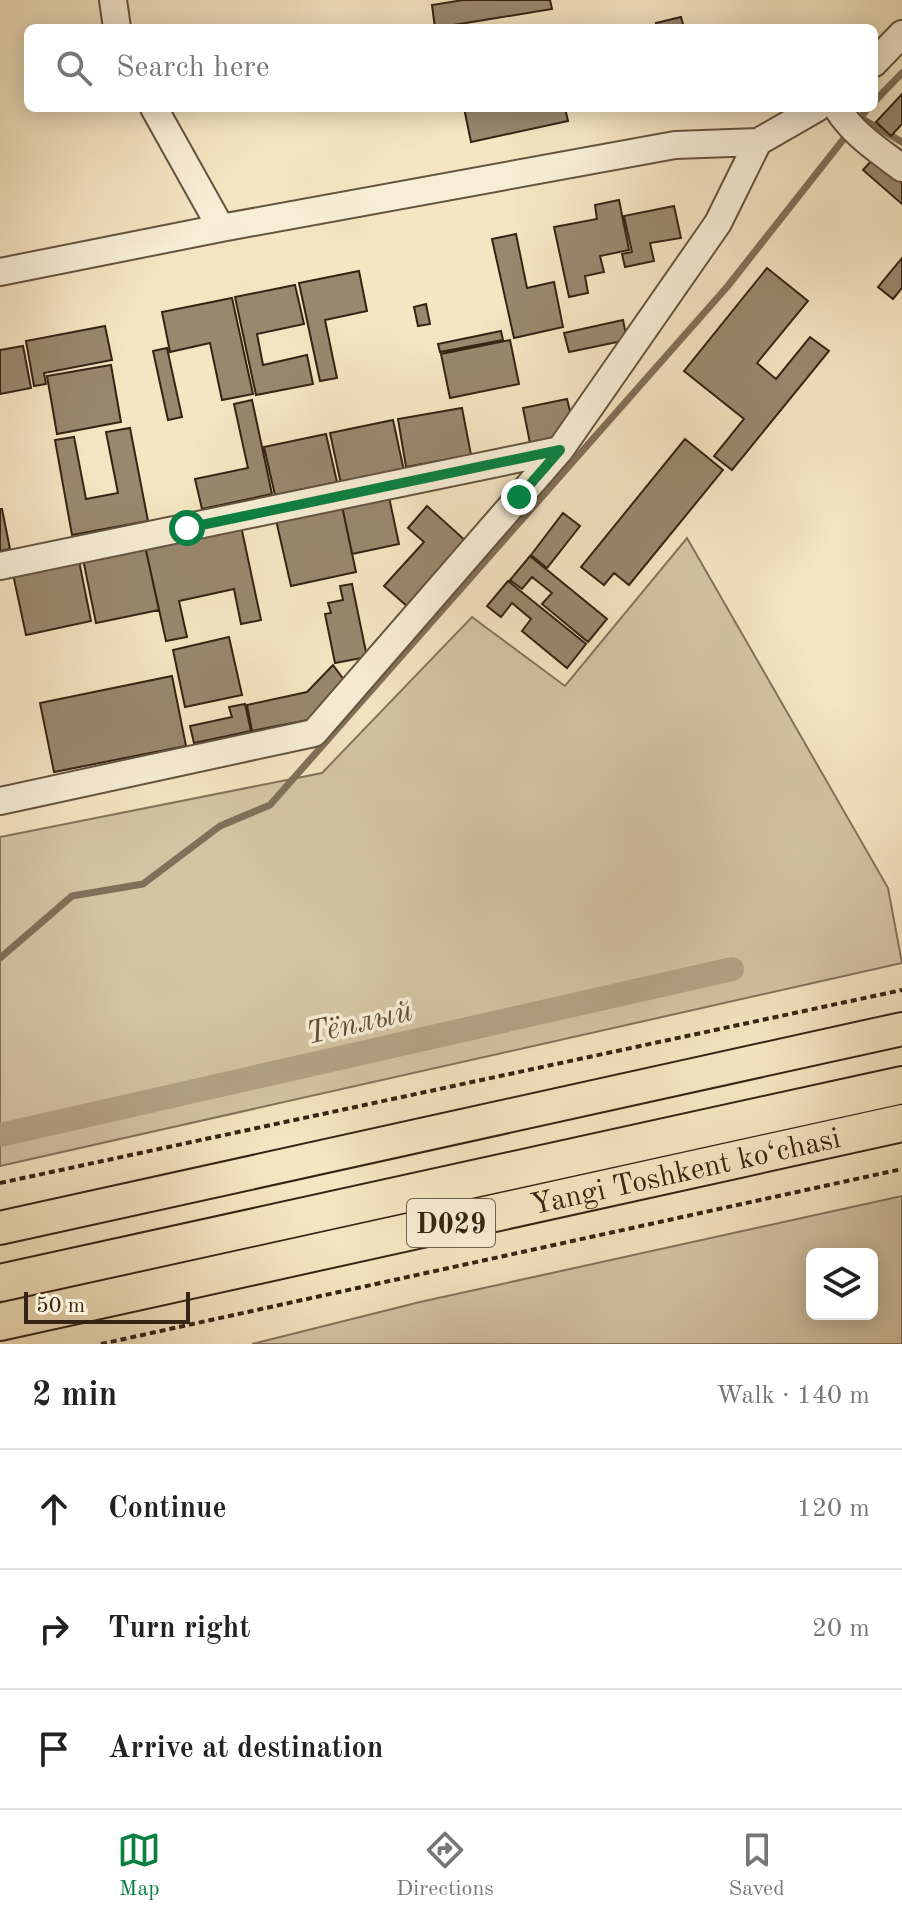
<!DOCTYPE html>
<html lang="en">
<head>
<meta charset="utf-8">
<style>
	body { margin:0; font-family:"Old Standard TT",serif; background:#f6f6f6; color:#222 }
	.controls { position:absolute; right:24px; bottom:24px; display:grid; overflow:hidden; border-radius:12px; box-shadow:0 4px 20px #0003 }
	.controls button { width:72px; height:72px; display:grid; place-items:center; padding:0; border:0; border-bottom:2px solid #e0e0e0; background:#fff; color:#222; font:40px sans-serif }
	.scale { position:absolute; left:24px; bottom:20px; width:166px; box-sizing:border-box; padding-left:8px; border:4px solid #352414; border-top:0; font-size:22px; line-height:28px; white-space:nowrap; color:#352414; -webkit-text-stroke:6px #f8eed7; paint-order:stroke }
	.stop { position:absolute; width:24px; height:24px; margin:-18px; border:6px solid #0b8043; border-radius:50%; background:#fff }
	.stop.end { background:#0b8043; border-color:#fff; box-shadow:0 2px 8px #0008 }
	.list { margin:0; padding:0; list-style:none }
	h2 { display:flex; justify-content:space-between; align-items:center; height:104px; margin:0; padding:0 32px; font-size:34px }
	h2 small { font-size:26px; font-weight:400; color:#767676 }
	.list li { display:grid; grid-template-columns:52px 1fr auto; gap:24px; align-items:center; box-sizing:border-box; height:120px; padding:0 32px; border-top:2px solid #e0e0e0 }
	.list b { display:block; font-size:30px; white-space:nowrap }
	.list em { font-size:26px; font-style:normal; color:#767676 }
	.icon { flex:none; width:44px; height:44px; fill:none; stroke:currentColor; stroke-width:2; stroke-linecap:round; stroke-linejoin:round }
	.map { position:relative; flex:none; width:902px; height:1344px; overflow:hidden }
	.search { position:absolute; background:#fff; box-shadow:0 4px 20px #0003; left:24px; right:24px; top:24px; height:88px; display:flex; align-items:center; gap:20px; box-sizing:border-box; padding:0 28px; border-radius:12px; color:#767676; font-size:30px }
	.sheet { height:464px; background:#fff }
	nav { display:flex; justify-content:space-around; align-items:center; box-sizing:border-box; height:112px; border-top:2px solid #e0e0e0; background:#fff; font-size:22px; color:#767676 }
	nav a { display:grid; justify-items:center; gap:4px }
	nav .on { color:#0b8043 }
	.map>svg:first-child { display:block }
	.green { fill:#d4c4a4; stroke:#84745c; stroke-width:2; fill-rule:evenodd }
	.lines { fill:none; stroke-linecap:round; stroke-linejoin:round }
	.stream { stroke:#817059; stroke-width:7 }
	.canal { stroke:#b4a387; stroke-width:24 }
	.building { fill:#99886e; stroke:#352414; stroke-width:2 }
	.minor-casing { stroke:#655440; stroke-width:30 }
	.major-casing { stroke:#352414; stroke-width:36 }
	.highway-casing { stroke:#352414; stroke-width:40 }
	.path { stroke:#352414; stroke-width:4; stroke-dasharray:6 4; stroke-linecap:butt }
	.minor { stroke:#f8eed7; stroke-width:26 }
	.major { stroke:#f5e5c2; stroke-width:32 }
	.highway { stroke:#f5e5c2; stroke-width:36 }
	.route { stroke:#0b8043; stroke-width:10 }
	.labels { text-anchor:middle; stroke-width:7; stroke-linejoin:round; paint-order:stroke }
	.shield { fill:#f8eed7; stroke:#70614e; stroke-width:2 }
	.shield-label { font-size:28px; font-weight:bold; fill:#352414 }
	.street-label { font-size:30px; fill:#352414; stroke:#f8eed7 }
	.water-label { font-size:32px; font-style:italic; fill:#61503c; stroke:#f8eed7 }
</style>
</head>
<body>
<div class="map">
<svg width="902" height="1344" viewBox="0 0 902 1344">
	<rect width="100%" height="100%" fill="#f5e5c2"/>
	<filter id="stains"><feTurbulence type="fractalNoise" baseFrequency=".0025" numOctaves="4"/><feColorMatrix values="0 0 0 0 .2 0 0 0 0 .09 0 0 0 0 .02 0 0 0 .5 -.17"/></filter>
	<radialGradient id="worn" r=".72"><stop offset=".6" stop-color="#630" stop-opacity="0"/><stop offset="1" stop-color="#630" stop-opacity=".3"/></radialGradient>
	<path class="green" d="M687,538L888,888L902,963L0,1166V837L322,773L472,617L565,686Z
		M902,1196V1344H252L420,1302ZM812,1254H872V1314H812Z"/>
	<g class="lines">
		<path class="stream" d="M874,102L902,73
			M859,117L902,142
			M0,958L72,896L143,884L220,826L270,805L727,287L868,108"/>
		<path class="canal" d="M0,1135L732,969"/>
	</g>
	<path class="building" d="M463,0H550L552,9L435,28L432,5Z
		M681,17L684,28H657L656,23Z
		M902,94V124L891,136L876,122Z
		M464,108H565L568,121L471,142Z
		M873,159L902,183V204L863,170Z
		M619,200L629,250L600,256L604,272L585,276L588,293L569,297L554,227L597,219L595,205Z
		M674,206L681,238L650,243L654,261L625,267L622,254L632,252L624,216Z
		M516,234L527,288L554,282L563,327L514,338L492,239Z
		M902,258V288L893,299L878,287Z
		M767,268L808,301L757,363L776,379L810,337L829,351L732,470L714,456L744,419L684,371Z
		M359,271L367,311L325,320L337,378L320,381L299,283Z
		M295,285L304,324L257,334L263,365L307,355L313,384L256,395L235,297Z
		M232,298L253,394L222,400L210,343L170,352L162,312Z
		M426,304L430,324L418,326L414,307Z
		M623,320L627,340L569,352L564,333Z
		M105,326L112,360L44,373L46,384L34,386L26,341Z
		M501,331L503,340L440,352L438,344Z
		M510,340L519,384L450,398L441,354Z
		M23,346L31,388L0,394V350Z
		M167,348L182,417L168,420L153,351Z
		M111,365L121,422L57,434L47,376Z
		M567,399L573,423L558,436L530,443L523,408Z
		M252,400L272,494L202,509L195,479L248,468L234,404Z
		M462,408L471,455L406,467L398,419Z
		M393,420L404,471L341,484L330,433Z
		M130,428L148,521L72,535L55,440L74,437L86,499L118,493L106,432Z
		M326,434L337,482L275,495L264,447Z
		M685,439L723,470L629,585L614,573L604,585L581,567Z
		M389,497L399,544L352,554L342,506Z
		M342,506L356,572L291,586L276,520Z
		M427,506L467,542L408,607L384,586L424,542L408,528Z
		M0,509H2L10,549L0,551Z
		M563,513L580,526L547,568L531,555Z
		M241,526L261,620L241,624L234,589L179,601L187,637L166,641L145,546Z
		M145,546L159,610L96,623L83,559Z
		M530,556L607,619L588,642L542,604L552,593L532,577L522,589L510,580Z
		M79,561L91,621L26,635L13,574Z
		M508,581L586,644L567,668L522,631L531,619L512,603L501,617L487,606Z
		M352,584L367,657L335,663L325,614L331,613L328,603L343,600L340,586Z
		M229,637L242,695L185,707L173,650Z
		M333,665L347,684L313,719L252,731L247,705L307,692Z
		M172,676L186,746L54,772L40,703Z
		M245,704L251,731L194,743L190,726L232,717L229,707Z"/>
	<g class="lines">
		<g class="minor-casing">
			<path id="minor" d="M113,0L117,28
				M874,63L902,34
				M154,108L221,228
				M837,108C853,134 878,150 902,168
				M0,272L221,228L675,145L758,142L817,108
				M0,566L560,450
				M0,801L314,733L560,450L718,223L758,142"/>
		</g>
		<g class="major-casing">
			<path id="major" d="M0,1228L902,1029"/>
		</g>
		<g class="highway-casing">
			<g id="highway">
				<path d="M0,1283L902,1085"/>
				<path id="s1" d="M0,1322L902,1123"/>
			</g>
		</g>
		<path class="path" d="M0,1183L902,990
			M101,1344L902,1169"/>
		<use href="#minor" class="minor"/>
		<use href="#major" class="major"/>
		<use href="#highway" class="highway"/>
	</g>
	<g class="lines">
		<path class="route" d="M187,528L560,450L519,497"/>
	</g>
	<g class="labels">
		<rect class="shield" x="407" y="1199" width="88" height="48" rx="6"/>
		<g class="shield-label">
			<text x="451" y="1233">D029</text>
		</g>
		<g class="street-label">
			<text dy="10" stroke="none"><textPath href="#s1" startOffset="702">Yangi Toshkent ko‘chasi</textPath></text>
		</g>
		<g class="water-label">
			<text transform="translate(359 1021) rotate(-13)" y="11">Тёплый</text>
		</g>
	</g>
	<rect width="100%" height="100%" filter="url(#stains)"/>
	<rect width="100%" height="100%" fill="url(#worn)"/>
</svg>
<div class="controls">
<button><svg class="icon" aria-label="layers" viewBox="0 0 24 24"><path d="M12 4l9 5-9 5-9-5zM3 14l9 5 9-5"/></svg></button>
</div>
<div class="scale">50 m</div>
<div class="stop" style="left:187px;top:528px"></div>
<div class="stop end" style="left:519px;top:497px"></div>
<div class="search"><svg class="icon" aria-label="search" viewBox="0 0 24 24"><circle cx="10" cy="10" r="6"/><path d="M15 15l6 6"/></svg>Search here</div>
</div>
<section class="sheet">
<h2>2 min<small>Walk · 140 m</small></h2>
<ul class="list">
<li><svg class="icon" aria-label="ahead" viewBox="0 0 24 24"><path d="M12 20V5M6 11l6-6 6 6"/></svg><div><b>Continue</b></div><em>120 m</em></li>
<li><svg class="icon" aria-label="right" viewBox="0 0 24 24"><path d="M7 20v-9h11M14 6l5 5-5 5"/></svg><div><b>Turn right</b></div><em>20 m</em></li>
<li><svg class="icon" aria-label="arrive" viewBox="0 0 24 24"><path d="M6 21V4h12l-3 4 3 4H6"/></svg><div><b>Arrive at destination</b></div></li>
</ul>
</section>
<nav>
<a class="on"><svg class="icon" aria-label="map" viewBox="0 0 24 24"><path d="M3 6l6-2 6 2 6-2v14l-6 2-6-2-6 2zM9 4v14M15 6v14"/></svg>Map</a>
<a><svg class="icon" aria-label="directions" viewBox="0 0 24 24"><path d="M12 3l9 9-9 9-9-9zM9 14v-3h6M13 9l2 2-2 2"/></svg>Directions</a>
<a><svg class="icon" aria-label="saved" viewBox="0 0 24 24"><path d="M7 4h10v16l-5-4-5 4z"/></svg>Saved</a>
</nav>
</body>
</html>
